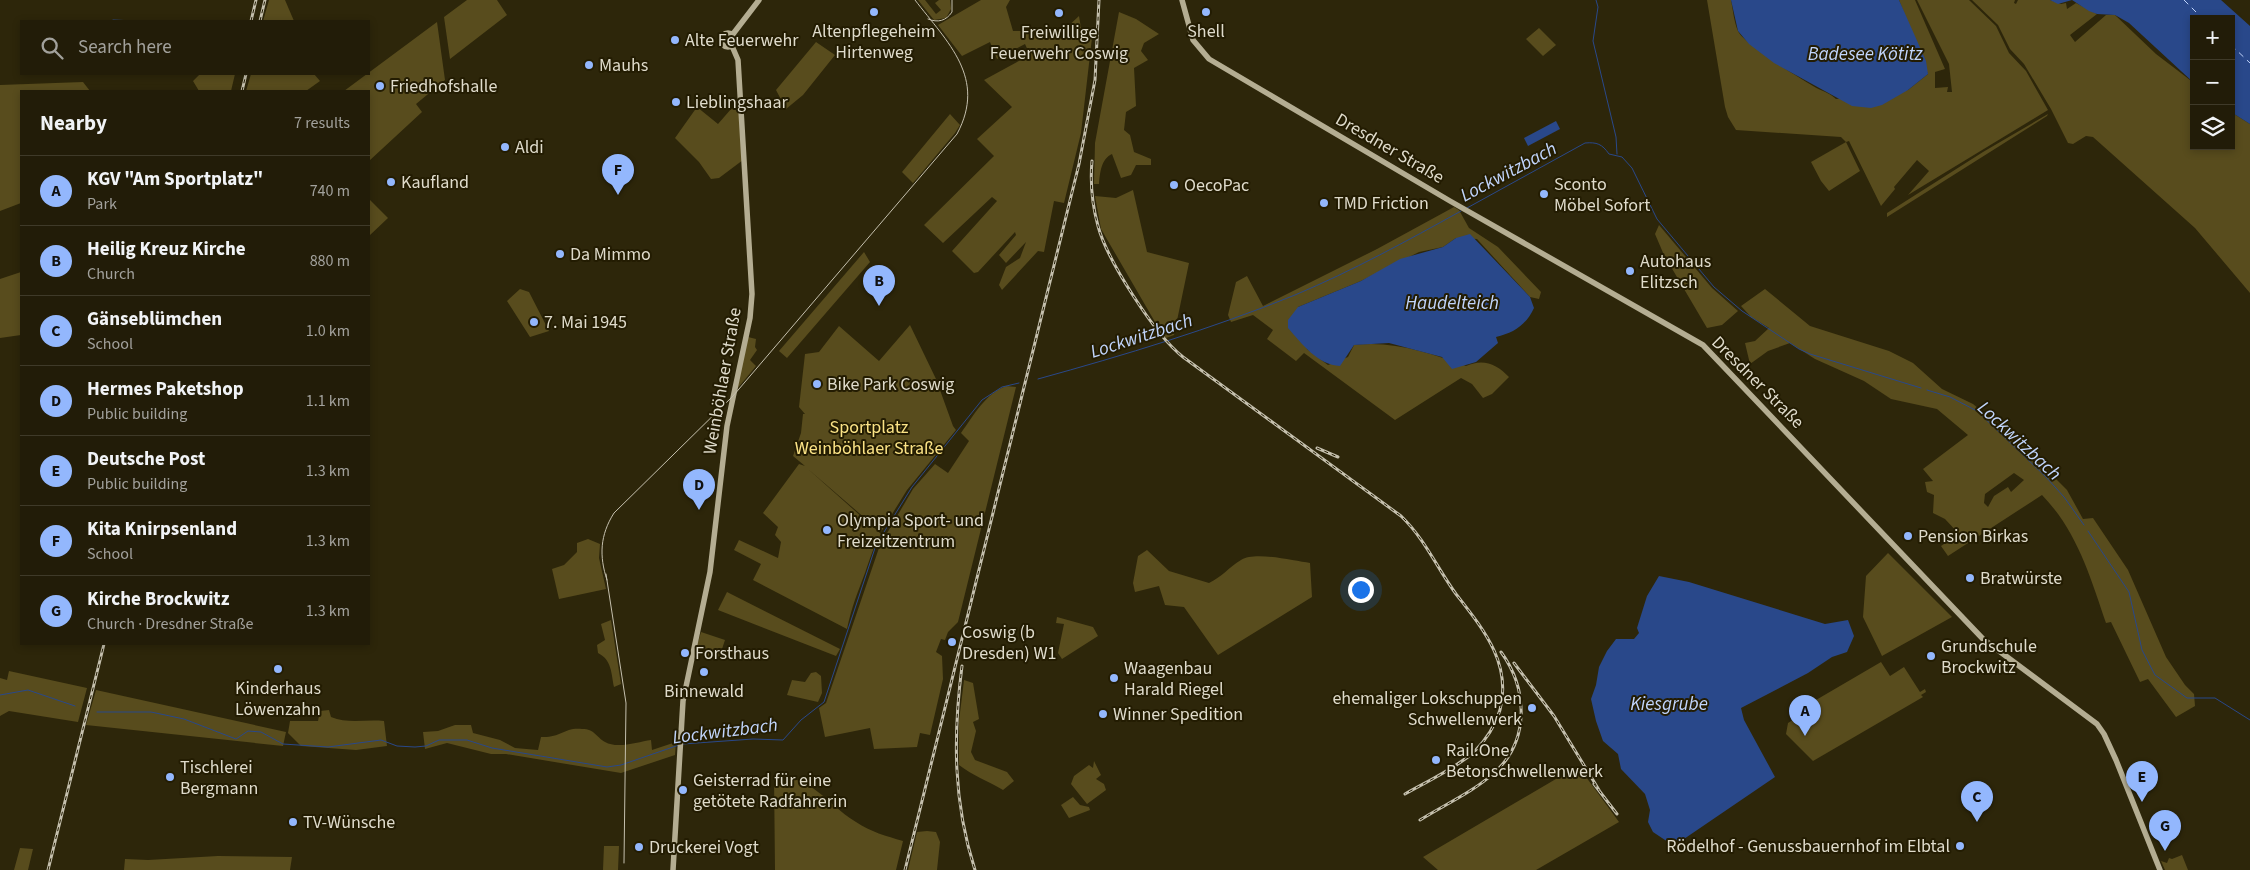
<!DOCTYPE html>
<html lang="en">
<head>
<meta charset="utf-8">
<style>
	body { margin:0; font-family:"Source Sans 3",sans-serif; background:#2a2512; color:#f1f3f6 }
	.controls { position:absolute; right:15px; top:15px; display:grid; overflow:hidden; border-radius:0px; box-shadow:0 2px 8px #0003 }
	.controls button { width:45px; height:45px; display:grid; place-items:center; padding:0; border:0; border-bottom:1px solid #3f3a29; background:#221c08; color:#f1f3f6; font:25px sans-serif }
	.you { position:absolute; left:1360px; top:589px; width:18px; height:18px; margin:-12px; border:4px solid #fff; border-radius:50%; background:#1a73e8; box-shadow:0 0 0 8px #1a73e833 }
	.badge { display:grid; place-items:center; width:32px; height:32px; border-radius:50%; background:#93b7fd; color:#111; font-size:16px; font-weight:700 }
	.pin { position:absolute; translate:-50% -41px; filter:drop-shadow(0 1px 2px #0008) }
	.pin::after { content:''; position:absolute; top:26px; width:18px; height:15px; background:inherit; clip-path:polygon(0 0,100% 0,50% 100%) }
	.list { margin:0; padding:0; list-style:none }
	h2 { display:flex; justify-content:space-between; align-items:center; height:65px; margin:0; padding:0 20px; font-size:21px }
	h2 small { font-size:16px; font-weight:400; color:#a2a19c }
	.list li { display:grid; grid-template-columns:32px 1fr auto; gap:15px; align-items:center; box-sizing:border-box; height:70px; padding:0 20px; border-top:1px solid #3f3a29 }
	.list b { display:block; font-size:19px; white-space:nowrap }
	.list p { margin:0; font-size:16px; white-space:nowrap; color:#a2a19c }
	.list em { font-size:16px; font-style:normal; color:#a2a19c }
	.icon { flex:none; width:28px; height:28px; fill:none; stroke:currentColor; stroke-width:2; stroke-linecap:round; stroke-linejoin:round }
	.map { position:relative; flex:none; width:2250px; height:870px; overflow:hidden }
	.search { position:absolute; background:#221c08; box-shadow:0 2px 8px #0003; left:20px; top:20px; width:350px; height:55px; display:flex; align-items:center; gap:12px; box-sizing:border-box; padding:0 18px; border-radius:0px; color:#a2a19c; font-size:19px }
	.panel { position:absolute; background:#221c08; box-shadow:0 2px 8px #0003; left:20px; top:90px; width:350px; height:555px; border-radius:0px }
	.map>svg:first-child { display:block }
	.green { fill:#584c1d; fill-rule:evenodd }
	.water { fill:#29488a }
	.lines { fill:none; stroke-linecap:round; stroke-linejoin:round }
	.stream { stroke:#29488a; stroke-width:1 }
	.ferry { stroke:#c1d5fc; stroke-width:1; stroke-dasharray:6 5; stroke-linecap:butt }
	.major { stroke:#b4ad92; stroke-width:5.5 }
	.tram { stroke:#c5c0ae; stroke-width:1 }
	.rail-casing { stroke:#c5c0ae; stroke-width:3 }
	.rail { stroke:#231c02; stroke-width:1; stroke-dasharray:4; stroke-linecap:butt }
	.poi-dot { fill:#93b7fd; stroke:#231c02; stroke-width:2 }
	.labels { text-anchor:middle; stroke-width:4; stroke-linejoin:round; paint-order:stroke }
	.poi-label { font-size:18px; fill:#dfdbcb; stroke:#231c02; text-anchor:start }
	.street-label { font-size:18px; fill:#dfdbcb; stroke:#231c02 }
	.park-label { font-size:18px; fill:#fbe386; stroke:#231c02 }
	.water-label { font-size:19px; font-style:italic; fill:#c1d5fc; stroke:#231c02 }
</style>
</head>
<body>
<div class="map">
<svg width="2250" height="870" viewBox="0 0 2250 870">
	<rect width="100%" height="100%" fill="#2d260a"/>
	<path class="green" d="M269,0H285L294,21H263Z
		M467,0H497L507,15L450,59L444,17Z
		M918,0H925L936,14L941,10L935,3L939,0H950L951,9L946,18L934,20Z
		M981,0H1010L1006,7L1013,31H1041L1048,29L1052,34L1064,30L1079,16L1081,28L1093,29L1081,133L1064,203L1054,201L1044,252L1038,251L1002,290L999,285L1006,267L1020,258L1026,242L1006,263L999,255L1016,235L1015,232L978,272L974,273L952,251L997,201L992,197L943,243L924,225L994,156L977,139L1012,107L984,80L1030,55L1025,44L997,59L990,42L962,56L938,25Z
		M1707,0H1731C1733,10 1734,22 1738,31C1744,44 1798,77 1813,86C1821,91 1829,92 1836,99L1908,90L1928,74L1899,0H1915L1945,69L1935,72V88L1948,87L1947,92H1952L1949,64L1917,0H1969L1996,26L2009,53L2026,71L2048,110L1908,195L1929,171L1917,160L1894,187L1895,189L1881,206L1849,141L1846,142L1860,171L1829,191L1821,181L1811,162L1846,142L1841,137L1736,130L1728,117L1725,107Z
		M1972,0H2015L2014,3L2016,4L2018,0H2050L2061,4L2066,3L2067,9L2076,3L2097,14L2070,35L2075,42L2106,15H2115L2156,54L2194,83V146H2231V112L2250,124V293L2195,228L2093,137L2086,136L2073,144L2068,143L2051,109L2024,64L2010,49L1998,25Z
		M1119,12L1136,19L1159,34L1144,43L1141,51L1148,60L1134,68L1136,106L1126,112L1124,130L1130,135L1134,152L1151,159V165H1136L1131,175L1121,178L1112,154C1101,159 1100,173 1099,184H1094L1095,143Z
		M437,22L445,80L416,104L422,112L369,161V91H344Z
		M1539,28L1556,45L1543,56L1526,39Z
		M816,42L835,55L803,95L786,109L776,90Z
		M200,74H235L231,91H199L193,81Z
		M251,74H314L320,81L306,91H246Z
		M83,82L90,91H21V203L0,211V85Z
		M738,101L743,160L719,178L711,179L699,162L675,138L697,107L718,124Z
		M950,114L960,125L955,133L913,183L902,172Z
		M2048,114L2047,116L1887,217V213L1983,152Z
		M1133,190L1147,252L1189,263L1174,335L1166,338L1155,322L1101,229L1095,196L1116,198Z
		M369,199L388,218L369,236Z
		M1454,207L1459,210L1469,228L1498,247L1541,292L1539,299L1530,297L1477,239L1456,238L1443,247L1419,252L1361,281L1298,307L1307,349L1328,365L1348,357L1354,345C1392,340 1431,353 1466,366C1483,358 1497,364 1509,377L1492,394L1483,398L1472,384L1461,378L1395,420L1304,353L1296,361L1267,339L1273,330L1253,315L1231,322L1228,315L1236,282L1247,276L1263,306L1377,249Z
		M1659,225L1712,288L1738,311L1722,325L1707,328L1664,255L1655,234Z
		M864,252L870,262L787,358L779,351Z
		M21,272V335L0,338V279Z
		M520,289L529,292L549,331L530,337L507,301Z
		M1765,289L1810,326L1889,351L1913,363L1942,389L1973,404L2020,443L2067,490L2083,519L2093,518L2128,570L2166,657L2185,685L2194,694L2195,706L2176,717L2148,679L2140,682L2111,622L2106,623C2090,576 2077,531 2042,495L1948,556L1941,546L1959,534L1945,519L1933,513L1934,495L1927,492L1925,482L1933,481L1923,469L1968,435L1937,409L1891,399L1864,381L1815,359L1790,343L1768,351L1750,364L1745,343L1755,341L1769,328L1751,317L1741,306ZM2014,473L2024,480L2011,492L2008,487L1994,496L1988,507L1984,503L1985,494Z
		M910,325L936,379L953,426L956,430L907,490L881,532L808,469L881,534C873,547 870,559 865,573C857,594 852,606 847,629L753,580L761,564L734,550L739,540L778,558L781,542L775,535L778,527L763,513L799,464L805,466L793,456L801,433L803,414H805L799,407L805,354L819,352L839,326L879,361Z
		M748,337L756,339L755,347L757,350L750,360L756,366L737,389Z
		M1006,386L1016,387L958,622L948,632L945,640L941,639L936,652L942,656L943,679L930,735L920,733L917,747L874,749L870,728L825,737L819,708L826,703L880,545L913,489L935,464L948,473L969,441L961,433C974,415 985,394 1006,386Z
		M588,539L600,544L599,558L606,589L559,599L552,569L564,565L577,552V543Z
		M1147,550L1169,571L1209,583C1222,577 1229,567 1241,560C1255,551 1294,561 1310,563L1312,597L1218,655L1184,607L1165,605L1159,586L1135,592L1133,583L1138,556Z
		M1888,553L1952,617L1882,656L1863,617L1866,576Z
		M727,592L840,649L836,656L718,610Z
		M1057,617L1093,627L1098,636L1062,659L1058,653L1064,624L1056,623Z
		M611,620L621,684L614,687C611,673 612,660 598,653L597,645L605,640L601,624Z
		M701,632L725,640L719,658L695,653Z
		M1881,662L1890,676L1904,667L1920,692L1925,689L1926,692L1921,695L1923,697L1813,761L1786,734L1788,723L1806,711L1804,707Z
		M9,671L87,688L78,722L9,711L0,716V678L7,680Z
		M816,672L821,676L822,693L818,702L787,695L792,680L805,682L811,673Z
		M964,680L973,683L979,719L973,722L976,731L971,752L975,760L1007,772L1014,781L1003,790C988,781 973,776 959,765V721Z
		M96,690L286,732L283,746L86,725Z
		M329,710L331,717C348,724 366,719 384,721L387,746L356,750L301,746L288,733L290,721H318L320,711Z
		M455,725H471L473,733L500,740L515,748L538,750L541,737C561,738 564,727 582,729C595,729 596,737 605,742C617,749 638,742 651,740L652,750L676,742L675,755L621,773L506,754H491L447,743L425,749L423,732L438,731Z
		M1094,761L1101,775L1096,779L1104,784L1106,790L1087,804L1071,784L1074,776L1089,765L1093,768Z
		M1578,766L1619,822L1536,870H1438L1423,857Z
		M774,775C816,779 824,802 856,822C871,832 886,836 903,841L896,870H775Z
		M1073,797L1080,805L1089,807L1090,810L1069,818L1061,805Z
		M927,831L936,832L940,842L937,870H908L917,832Z
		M604,846H619L618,870H603Z
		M20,848L33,849L28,870H14Z
		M2182,855L2188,870H2165L2161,861L2167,863L2169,858L2172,859Z
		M218,856L292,857L290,870H124L125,859L148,860Z"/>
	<path class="water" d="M1731,0H1899L1926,61L1928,74L1908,90L1882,105L1871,108L1852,106L1774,63L1749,44L1738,31Z
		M2050,0H2221L2250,26V124L2231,112V19H2194V83L2129,23L2115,15L2097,14L2089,11L2072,0L2058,4Z
		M1556,121L1560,129L1528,146L1524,138Z
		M1470,234L1530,297L1534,308C1526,325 1514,333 1496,337L1498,343L1476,362L1452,369L1442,357L1389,343L1354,345L1340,366C1318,365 1302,344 1288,328V320L1298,307L1361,281L1400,259L1443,247L1456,238Z
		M1659,576L1689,582L1825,624L1848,620L1854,636L1847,652L1832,657L1808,673L1741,708L1744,720L1775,777L1681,841L1668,842L1653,832L1648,822L1650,810L1645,794L1621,769L1618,754L1603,741L1596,721L1591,699L1596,685L1599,667L1607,651L1616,639H1634L1639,633L1637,628L1647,596Z"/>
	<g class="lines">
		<path class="stream" d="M1596,0L1598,7L1593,41L1616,137L1617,154
			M113,20L135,21
			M1467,208L1585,143C1597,142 1602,144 1609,154L1622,157L1632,168L1657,219L1714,287L1742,311L1799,349L1810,354L1921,388
			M1038,379C1125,355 1211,329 1295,295C1352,271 1407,241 1461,211
			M1927,390L1950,397L1977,411L2046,477L2064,497L2084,525
			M2088,531L2129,592L2142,650L2155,675L2187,698H2215L2250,720
			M0,695L28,690L75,706
			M97,712H151L184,719L236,739L248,731L261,732L283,744L328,747L381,740L397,746L415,747L426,746L439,740H467L492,748L607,767L621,765L679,745
			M683,744L753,739L783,740L801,720L824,702L876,545L912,487L982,400L1002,387L1019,383"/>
		<path class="ferry" d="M2184,0L2203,19
			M2231,45L2250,63"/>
		<path class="major" d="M1182,0L1193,40L1209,59L1450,201L1703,345L1983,639L2097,724L2104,734L2116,760L2160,870
			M721 40a7 7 0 1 1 14 0a7 7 0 1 1-14 0Z
			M733,34L759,0
			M673,870L683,701L710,572L727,426L750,318L752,294L738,60L732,46"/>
		<path class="tram" d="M928,19C938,23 946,21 952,12V0
			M606,574L626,703L624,863
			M607,580C599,556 600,535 614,513L733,396L957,134C987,78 948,43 915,0"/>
		<g class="rail-casing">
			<path id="rail" d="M251,21L256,0
				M260,21L265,0
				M242,91L246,74
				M1092,161C1090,183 1092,204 1098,226C1107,260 1155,335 1183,357L1401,516C1425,539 1437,568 1456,594C1483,629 1512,663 1500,710C1495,726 1486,740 1474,752C1454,769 1428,781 1405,794
				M1317,448L1338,457
				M1514,663L1554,716L1599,790
				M962,666C953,736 953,802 975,870
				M1594,784L1617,814
				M1420,820C1444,805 1473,792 1494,773C1530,741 1528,689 1501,652
				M48,870L104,644
				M905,870L1079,164L1095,80L1099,0"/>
		</g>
		<use href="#rail" class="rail"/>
	</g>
	<g class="poi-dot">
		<circle cx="874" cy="12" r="5"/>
		<circle cx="1206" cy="12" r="5"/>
		<circle cx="1059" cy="13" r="5"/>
		<circle cx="675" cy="40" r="5"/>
		<circle cx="589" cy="65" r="5"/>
		<circle cx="380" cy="86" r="5"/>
		<circle cx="676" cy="102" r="5"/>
		<circle cx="505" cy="147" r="5"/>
		<circle cx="391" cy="182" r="5"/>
		<circle cx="1174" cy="185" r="5"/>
		<circle cx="1544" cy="194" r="5"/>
		<circle cx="1324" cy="203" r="5"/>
		<circle cx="560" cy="254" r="5"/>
		<circle cx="1630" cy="271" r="5"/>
		<circle cx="534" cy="322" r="5"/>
		<circle cx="817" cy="384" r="5"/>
		<circle cx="827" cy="530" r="5"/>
		<circle cx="1908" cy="536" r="5"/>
		<circle cx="1970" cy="578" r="5"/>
		<circle cx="952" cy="642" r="5"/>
		<circle cx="685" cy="653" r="5"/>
		<circle cx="1931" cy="656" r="5"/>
		<circle cx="278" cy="669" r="5"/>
		<circle cx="704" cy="672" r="5"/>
		<circle cx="1114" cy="678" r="5"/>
		<circle cx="1532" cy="708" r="5"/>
		<circle cx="1103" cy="714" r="5"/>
		<circle cx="1436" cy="760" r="5"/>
		<circle cx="170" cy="777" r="5"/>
		<circle cx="683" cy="790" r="5"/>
		<circle cx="293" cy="822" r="5"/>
		<circle cx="1960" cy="846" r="5"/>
		<circle cx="639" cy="847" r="5"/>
	</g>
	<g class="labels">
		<g class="poi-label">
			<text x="874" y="37" text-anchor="middle">Altenpflegeheim<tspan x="874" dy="21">Hirtenweg</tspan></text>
			<text x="1206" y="37" text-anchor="middle">Shell</text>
			<text x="1059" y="38" text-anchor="middle">Freiwillige<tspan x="1059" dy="21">Feuerwehr Coswig</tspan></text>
			<text x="685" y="46">Alte Feuerwehr</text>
			<text x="599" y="71">Mauhs</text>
			<text x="390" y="92">Friedhofshalle</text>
			<text x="686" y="108">Lieblingshaar</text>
			<text x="515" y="153">Aldi</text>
			<text x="401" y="188">Kaufland</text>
			<text x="1554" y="190">Sconto<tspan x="1554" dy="21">Möbel Sofort</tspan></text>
			<text x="1184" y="191">OecoPac</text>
			<text x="1334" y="209">TMD Friction</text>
			<text x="570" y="260">Da Mimmo</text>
			<text x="1640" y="267">Autohaus<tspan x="1640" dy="21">Elitzsch</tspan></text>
			<text x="544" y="328">7. Mai 1945</text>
			<text x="827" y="390">Bike Park Coswig</text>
			<text x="837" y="526">Olympia Sport- und<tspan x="837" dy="21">Freizeitzentrum</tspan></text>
			<text x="1918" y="542">Pension Birkas</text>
			<text x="1980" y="584">Bratwürste</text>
			<text x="962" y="638">Coswig (b<tspan x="962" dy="21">Dresden) W1</tspan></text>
			<text x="1941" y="652">Grundschule<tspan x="1941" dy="21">Brockwitz</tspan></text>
			<text x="695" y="659">Forsthaus</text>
			<text x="1124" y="674">Waagenbau<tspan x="1124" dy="21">Harald Riegel</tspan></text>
			<text x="278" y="694" text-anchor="middle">Kinderhaus<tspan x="278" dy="21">Löwenzahn</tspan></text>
			<text x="704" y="697" text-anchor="middle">Binnewald</text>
			<text x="1522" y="704" text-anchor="end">ehemaliger Lokschuppen<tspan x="1522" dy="21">Schwellenwerk</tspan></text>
			<text x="1113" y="720">Winner Spedition</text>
			<text x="1446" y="756">Rail.One<tspan x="1446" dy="21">Betonschwellenwerk</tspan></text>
			<text x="180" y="773">Tischlerei<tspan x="180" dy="21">Bergmann</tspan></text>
			<text x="693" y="786">Geisterrad für eine<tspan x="693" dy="21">getötete Radfahrerin</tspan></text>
			<text x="303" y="828">TV-Wünsche</text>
			<text x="1950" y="852" text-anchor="end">Rödelhof - Genussbauernhof im Elbtal</text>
			<text x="649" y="853">Druckerei Vogt</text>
		</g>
		<g class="street-label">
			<text transform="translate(1390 148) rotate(30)" y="6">Dresdner Straße</text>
			<text transform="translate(722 381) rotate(-80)" y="6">Weinböhlaer Straße</text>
			<text transform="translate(1758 382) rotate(45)" y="6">Dresdner Straße</text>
		</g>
		<g class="park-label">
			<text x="869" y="433">Sportplatz<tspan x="869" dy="21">Weinböhlaer Straße</tspan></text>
		</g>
		<g class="water-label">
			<text x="1865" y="60">Badesee Kötitz</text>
			<text transform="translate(1508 171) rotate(-28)" y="7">Lockwitzbach</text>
			<text x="1452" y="309">Haudelteich</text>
			<text transform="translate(1141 335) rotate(-18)" y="7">Lockwitzbach</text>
			<text transform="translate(2020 440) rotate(43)" y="7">Lockwitzbach</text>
			<text x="1669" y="710">Kiesgrube</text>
			<text transform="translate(725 730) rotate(-7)" y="7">Lockwitzbach</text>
		</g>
	</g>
</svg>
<div class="controls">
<button>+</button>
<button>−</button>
<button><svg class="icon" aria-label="layers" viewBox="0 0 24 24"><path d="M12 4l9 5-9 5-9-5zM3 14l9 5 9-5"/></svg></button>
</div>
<div class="you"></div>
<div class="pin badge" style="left:1805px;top:736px">A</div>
<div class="pin badge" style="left:879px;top:306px">B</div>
<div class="pin badge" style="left:1977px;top:822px">C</div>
<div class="pin badge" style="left:699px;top:510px">D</div>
<div class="pin badge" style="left:2142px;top:802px">E</div>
<div class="pin badge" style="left:618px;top:195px">F</div>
<div class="pin badge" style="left:2165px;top:851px">G</div>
<div class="search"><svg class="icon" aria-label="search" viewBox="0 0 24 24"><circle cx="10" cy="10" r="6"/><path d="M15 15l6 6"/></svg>Search here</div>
<section class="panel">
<h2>Nearby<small>7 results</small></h2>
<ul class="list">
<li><span class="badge">A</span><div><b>KGV &quot;Am Sportplatz&quot;</b><p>Park</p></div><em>740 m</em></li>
<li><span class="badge">B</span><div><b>Heilig Kreuz Kirche</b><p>Church</p></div><em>880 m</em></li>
<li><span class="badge">C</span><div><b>Gänseblümchen</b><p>School</p></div><em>1.0 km</em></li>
<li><span class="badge">D</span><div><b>Hermes Paketshop</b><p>Public building</p></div><em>1.1 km</em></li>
<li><span class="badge">E</span><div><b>Deutsche Post</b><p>Public building</p></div><em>1.3 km</em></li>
<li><span class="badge">F</span><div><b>Kita Knirpsenland</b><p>School</p></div><em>1.3 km</em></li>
<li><span class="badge">G</span><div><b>Kirche Brockwitz</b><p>Church · Dresdner Straße</p></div><em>1.3 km</em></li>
</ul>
</section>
</div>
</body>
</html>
